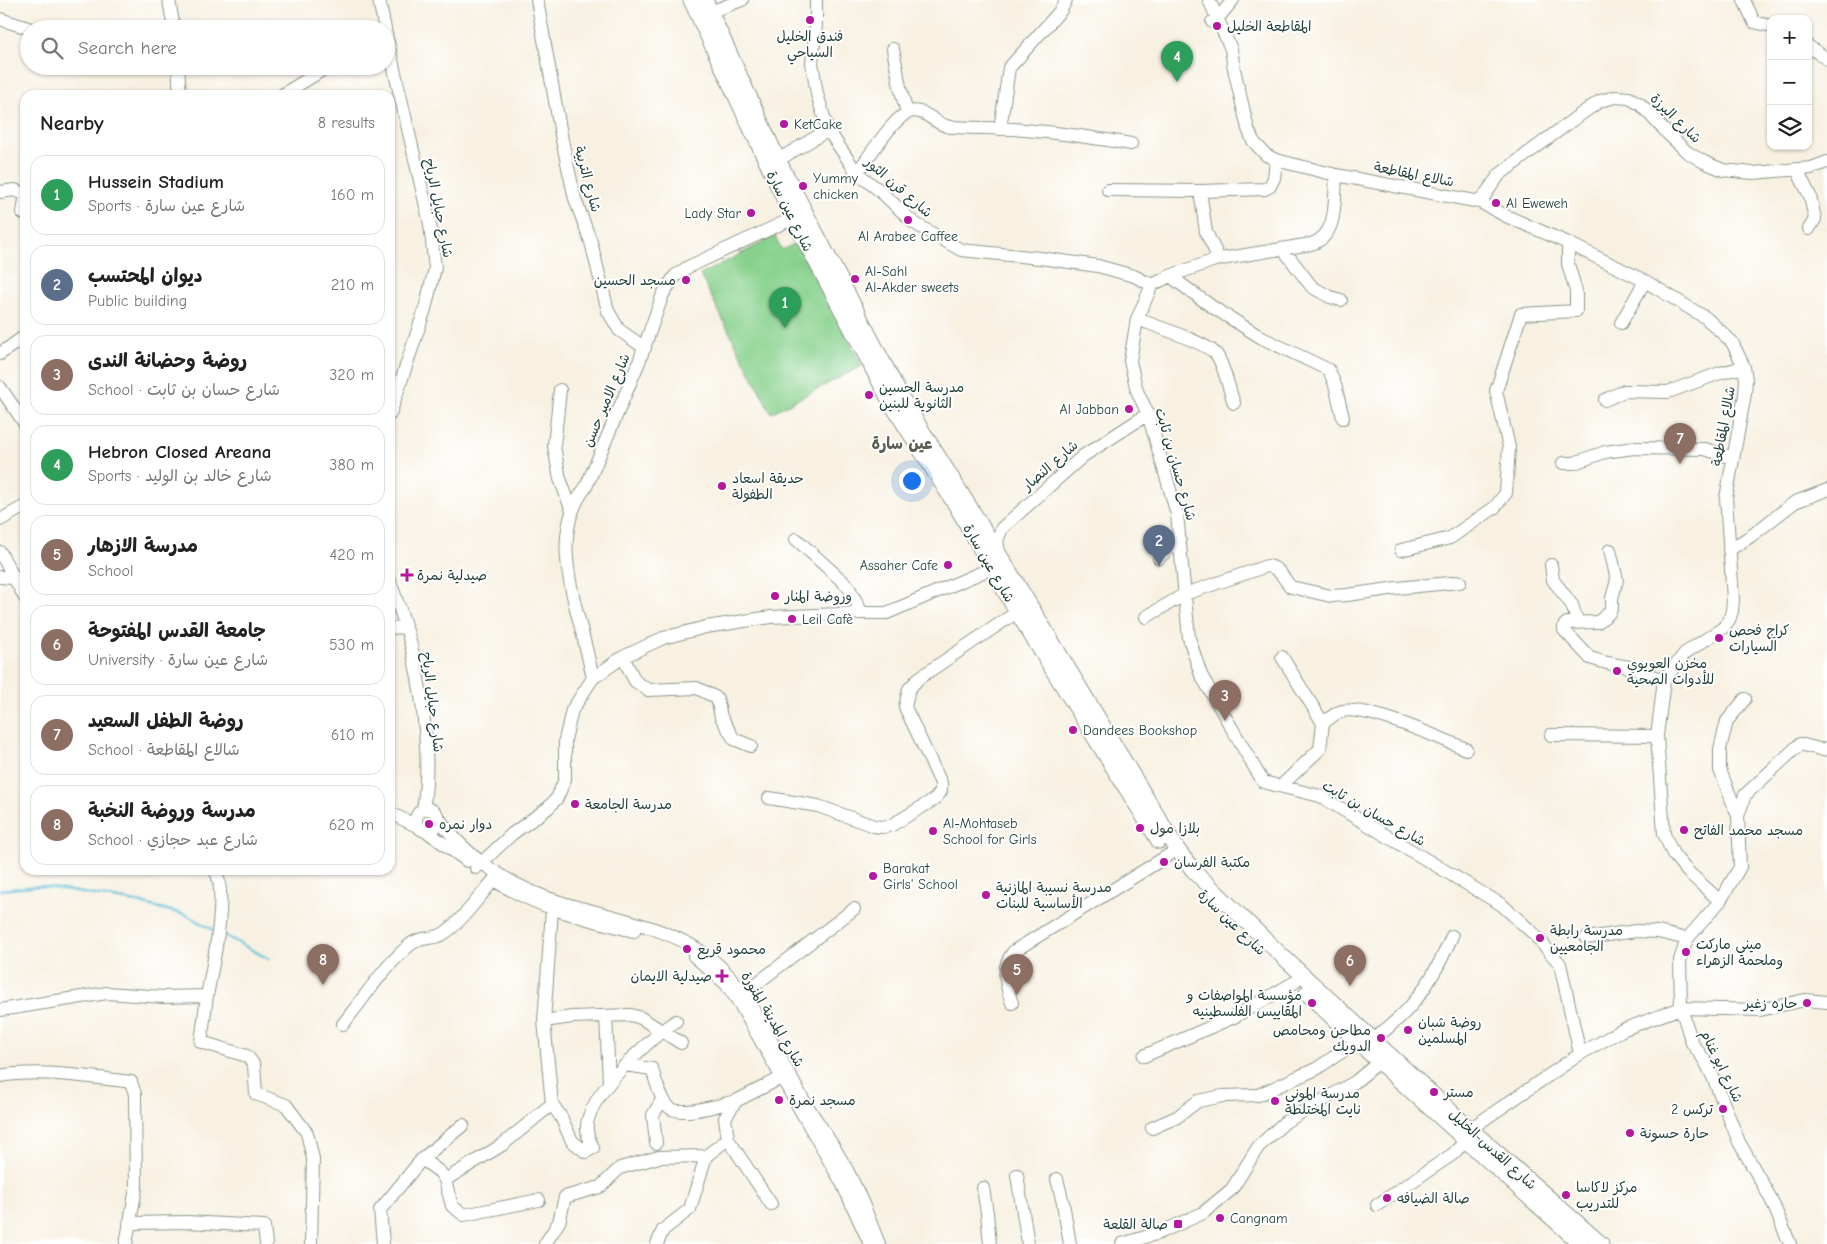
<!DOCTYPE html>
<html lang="en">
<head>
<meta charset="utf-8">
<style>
	body { margin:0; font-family:"Comic Neue","Playpen Sans Arabic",sans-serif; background:#f6f6f6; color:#222 }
	.controls { position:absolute; right:15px; top:15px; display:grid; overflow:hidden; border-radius:10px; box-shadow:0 1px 4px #0004 }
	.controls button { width:45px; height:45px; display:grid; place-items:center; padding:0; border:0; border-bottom:1px solid #e0e0e0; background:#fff; color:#222; font:25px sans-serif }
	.you { position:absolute; left:911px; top:480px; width:18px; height:18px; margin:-12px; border:4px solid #fff; border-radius:50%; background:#1a73e8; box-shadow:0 0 0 8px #1a73e833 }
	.badge { display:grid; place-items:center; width:32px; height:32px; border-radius:50%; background:#1a73e8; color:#fff; font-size:16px; font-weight:700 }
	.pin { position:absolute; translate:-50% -41px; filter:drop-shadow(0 1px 2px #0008) }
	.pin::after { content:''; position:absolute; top:26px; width:18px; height:15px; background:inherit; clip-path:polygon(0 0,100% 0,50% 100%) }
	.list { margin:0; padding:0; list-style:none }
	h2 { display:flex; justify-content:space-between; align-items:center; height:65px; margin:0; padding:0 20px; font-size:21px }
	h2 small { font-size:16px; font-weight:400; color:#767676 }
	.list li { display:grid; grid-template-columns:32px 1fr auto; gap:15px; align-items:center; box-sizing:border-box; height:80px; margin:0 10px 10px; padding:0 10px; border:1px solid #e0e0e0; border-radius:15px }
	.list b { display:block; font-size:19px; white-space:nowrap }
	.list p { margin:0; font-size:16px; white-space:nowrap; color:#767676 }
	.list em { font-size:16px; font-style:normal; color:#767676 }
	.icon { flex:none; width:28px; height:28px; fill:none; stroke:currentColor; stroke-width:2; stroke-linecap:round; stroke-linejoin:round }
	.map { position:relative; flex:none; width:1827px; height:1244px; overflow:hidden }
	.search { position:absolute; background:#fff; box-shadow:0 1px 4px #0004; left:20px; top:20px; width:375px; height:55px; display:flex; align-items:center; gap:12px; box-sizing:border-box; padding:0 18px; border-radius:28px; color:#767676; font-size:19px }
	.panel { position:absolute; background:#fff; box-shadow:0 1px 4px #0004; left:20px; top:90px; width:375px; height:785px; border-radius:15px }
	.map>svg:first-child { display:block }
	.pitch { fill:#88d18d; stroke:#548760 }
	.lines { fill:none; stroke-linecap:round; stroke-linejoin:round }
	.stream { stroke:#5cc0d9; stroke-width:2.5 }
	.minor-casing { stroke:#8c978b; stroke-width:14 }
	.major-casing { stroke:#8c978b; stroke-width:17 }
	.minor { stroke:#fff; stroke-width:12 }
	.major { stroke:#fff; stroke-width:15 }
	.poi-dot { fill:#b5179e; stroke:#fff; stroke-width:2 }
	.labels { text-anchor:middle; stroke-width:4; stroke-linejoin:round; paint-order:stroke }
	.poi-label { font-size:14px; fill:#1f3d34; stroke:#fff; text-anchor:start }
	.street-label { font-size:14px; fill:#1f3d34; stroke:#fff }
	.quarter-label { font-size:16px; font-weight:bold; fill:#5b5e53; stroke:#fff }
</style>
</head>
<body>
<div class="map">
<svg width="1827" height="1244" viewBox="0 0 1827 1244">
	<rect width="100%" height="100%" fill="#fff"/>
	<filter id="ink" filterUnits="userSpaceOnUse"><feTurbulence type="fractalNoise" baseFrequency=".02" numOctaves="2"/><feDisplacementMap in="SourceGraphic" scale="10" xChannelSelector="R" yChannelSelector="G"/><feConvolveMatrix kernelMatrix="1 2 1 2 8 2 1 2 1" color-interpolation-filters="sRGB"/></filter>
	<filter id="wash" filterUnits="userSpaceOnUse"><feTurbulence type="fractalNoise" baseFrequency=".0096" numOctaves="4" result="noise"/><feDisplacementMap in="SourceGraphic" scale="20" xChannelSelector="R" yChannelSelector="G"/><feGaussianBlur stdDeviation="1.12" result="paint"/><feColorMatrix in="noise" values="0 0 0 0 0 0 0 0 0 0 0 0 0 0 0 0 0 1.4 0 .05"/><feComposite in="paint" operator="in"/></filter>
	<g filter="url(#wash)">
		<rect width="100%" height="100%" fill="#f8f1e2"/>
		<path class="pitch" d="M775,236L782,250L798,242L862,366L771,413L700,275Z"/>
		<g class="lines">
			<path class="stream" d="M0,890L40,886L137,902L186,915L215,931
				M222,934L269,959"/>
		</g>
	</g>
	<g filter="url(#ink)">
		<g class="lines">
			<g class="minor-casing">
				<path id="minor" d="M169,0L174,29
					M379,0L385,29
					M537,0L562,140L575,199L591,242L608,311L619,330L645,348
					M816,0V24L812,63L817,94L828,130L857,173L879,190L914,223L961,250L1040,258L1098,266L1134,276L1152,285
					M1209,0L1231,49L1234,69L1248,129L1253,141L1266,155L1276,160L1336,175L1480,202L1506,216L1568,243L1645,281L1706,318L1732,342L1744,367L1746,380L1745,394L1726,498L1733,599L1732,611L1729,620L1723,628L1685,653L1664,680L1657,736L1664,834L1673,854L1687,871L1720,901
					M1744,0L1754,22L1771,26
					M710,12L742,0
					M0,19L31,29
					M1212,22L1218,18L1233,0
					M386,34L430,224L435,268L425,309L390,414
					M1808,46L1827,59
					M893,49L900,87L907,113
					M178,66L180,95
					M282,95L329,66
					M1000,129L1009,68L1061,10L1066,0
					M778,160L828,130
					M1797,170L1810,196L1815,219L1809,229
					M857,173C867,159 894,117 909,112C925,107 936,126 951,127C972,128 992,128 1013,129C1052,132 1092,137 1131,144
					M1336,175C1334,199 1339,236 1311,244L1215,260L1170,276L1152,285L1137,319L1130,361L1137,391L1148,414L1177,514L1189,638L1201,675L1263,782L1320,796L1502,905L1534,934L1560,964L1580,1054
					M1108,190L1200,191L1265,189L1270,186L1274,178L1276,160
					M1200,191L1206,232L1219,259
					M0,192L15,190L25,195
					M1480,202L1499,175L1574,119L1600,101L1615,97L1629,98L1640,104L1668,134L1687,152L1704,162L1723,170L1753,173L1811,168L1827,162
					M23,213L25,200
					M1283,249L1312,287L1330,297L1341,300
					M1170,276L1211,306L1262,338L1329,370L1335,385L1343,418
					M1137,319C1153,325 1207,343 1216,354C1224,364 1229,390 1234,403
					M1621,323L1645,281
					M0,354L25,336
					M0,387L25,424
					M560,390L554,446L560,479L572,511
					M1605,400L1624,391L1668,392L1720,373L1744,367
					M1563,463H1574L1605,452L1634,448L1705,449L1732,458
					M0,520L25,506
					M796,539L848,586L862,613
					M1401,550L1450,538L1494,508L1506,493L1509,447L1496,391L1521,314L1576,311V291L1568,264V243
					M1610,550L1617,580L1612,598V607L1609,613L1598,622L1567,623L1564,626V630L1590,658L1607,663L1629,667L1664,680
					M1729,550L1751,536L1795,502L1827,490
					M0,552L25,598
					M1159,558L1174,544L1180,543
					M1551,565L1553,580L1572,605L1578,623
					M0,577L25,579
					M390,581C398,605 408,629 413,654C424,702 431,761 423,810
					M1146,617L1185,594L1267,566C1280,567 1283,579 1291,587L1331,596L1347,595L1397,588L1460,582
					M390,628L405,627
					M623,657L635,681L648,690L697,688L717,698L721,717L734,739L751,746
					M1282,657L1323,723
					M593,678C588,656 583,635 577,613C567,571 556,525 586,487L639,362L663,294L675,276L688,267L800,215
					M1551,735L1657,736
					M1282,785L1320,749L1323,723C1328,720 1334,714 1339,712C1361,702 1442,739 1466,749
					M769,798L818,806L874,826L882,827L892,825L935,799L941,791V783L905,707L909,689L919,678L1017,612
					M416 820a11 11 0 1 1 22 0a11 11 0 1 1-22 0Z
					M390,813L419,827
					M1738,816L1720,770V749L1727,721L1745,699
					M438,817C466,859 515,889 563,903C610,917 661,925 702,952C748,982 773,1047 800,1094C816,1121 835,1146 849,1174C861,1197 870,1221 879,1244
					M425,830L467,861
					M476,868L512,834L548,808L557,798L565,779V740L572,710L593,678L623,657L663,638L706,627L771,617L862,613H887L992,568L1000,556L997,541L1002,528L1083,456L1148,414
					M494,880C539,909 583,918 634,931
					M1586,938L1636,931L1658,932L1687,939
					M694,956L726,984L738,1001L842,1183L870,1244
					M743,994L854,909
					M207,996L201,1042L247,1056L254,1065L256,1094L286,1105L307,1133L313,1159L311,1244
					M1012,1003C1006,984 1000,968 1014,951L1169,855
					M0,1010L107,993L164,997L207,996C212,968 229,894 215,870
					M606,1016L609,1082
					M544,1021L572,1017L631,1015L641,1018L681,1043
					M343,1024C364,998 385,965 411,944C421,936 433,940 443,934C460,924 480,895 494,880L497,873
					M1373,1040C1385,1030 1398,1020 1408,1009C1428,987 1441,962 1452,936
					M1144,1056L1236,1016L1295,982
					M625,1065L652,1069C656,1081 660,1100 670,1108C682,1117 722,1104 736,1101
					M0,1076C38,1069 93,1077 131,1082L135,1094L136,1188L126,1244
					M552,1104L561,1117L572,1141L586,1152L593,1148C591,1143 587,1136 587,1130C584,1098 650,1038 676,1021
					M1152,1128L1177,1117L1198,1101L1223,1096L1258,1095L1316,1069L1358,1041
					M656,1143L653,1115L663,1098
					M422,1159L440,1172L445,1180L452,1206L464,1215L539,1200
					M1017,1175L1028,1244
					M1057,1179L1063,1203L1070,1244
					M445,1180L502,1145L552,1104L544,1021L552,910
					M983,1188L987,1213L990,1244
					M771,1204L728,1139L725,1118L736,1101L781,1078
					M1377,1205L1453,1154L1466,1140L1470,1129L1580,1054L1622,1030L1681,1008L1760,1010L1805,1000L1827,1002
					M129,1223L187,1222L264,1226L266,1244
					M383,1244L380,1210L422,1159L463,1125
					M545,1244L559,1222L565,1197L600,1187L620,1168L659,1157L706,1156
					M657,1244L663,1230L690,1209L706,1156L728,1139
					M1122,1244L1159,1233L1203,1213L1232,1189L1258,1147L1285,1122L1355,1082L1379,1062
					M1790,1244L1771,1199L1739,1142L1713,1077L1705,1061L1692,1043L1681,1008L1680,960L1687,939L1720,901L1740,867L1738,816L1745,795L1800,744L1823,750L1827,748"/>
			</g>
			<g class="major-casing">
				<path id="major" d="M691,0L793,218L891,403L957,507L1017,612L1159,841
					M705,0L778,160L901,397L1000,556L1177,849L1193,870L1280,954L1470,1129L1601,1244
					M1307,993L1379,1062L1581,1244"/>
			</g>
			<use href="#minor" class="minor"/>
			<use href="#major" class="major"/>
		</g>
	</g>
	<g class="poi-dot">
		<circle cx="810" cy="20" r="5"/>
		<circle cx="1217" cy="26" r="5"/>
		<circle cx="784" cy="124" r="5"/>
		<circle cx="803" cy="186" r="5"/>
		<circle cx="1496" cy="203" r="5"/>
		<circle cx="751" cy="213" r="5"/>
		<circle cx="908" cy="220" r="5"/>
		<circle cx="855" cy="279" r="5"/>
		<circle cx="686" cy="280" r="5"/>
		<circle cx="869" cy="395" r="5"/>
		<circle cx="1129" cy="409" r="5"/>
		<circle cx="722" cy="486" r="5"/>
		<circle cx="948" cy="565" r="5"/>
		<path d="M404.5 567.5h5v5h5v5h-5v5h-5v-5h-5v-5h5z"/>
		<circle cx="775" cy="596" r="5"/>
		<circle cx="792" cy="619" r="5"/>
		<circle cx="1719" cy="638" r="5"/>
		<circle cx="1617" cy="671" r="5"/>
		<circle cx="1073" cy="730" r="5"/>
		<circle cx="575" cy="804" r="5"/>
		<circle cx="429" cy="824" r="5"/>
		<circle cx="1140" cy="828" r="5"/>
		<circle cx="1684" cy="830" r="5"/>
		<circle cx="933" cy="831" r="5"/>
		<circle cx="1164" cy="862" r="5"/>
		<circle cx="873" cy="876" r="5"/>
		<circle cx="986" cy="895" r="5"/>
		<circle cx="1540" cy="938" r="5"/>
		<circle cx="687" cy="949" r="5"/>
		<circle cx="1686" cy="952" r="5"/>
		<path d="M719.5 968.5h5v5h5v5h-5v5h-5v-5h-5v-5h5z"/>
		<circle cx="1312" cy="1003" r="5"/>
		<circle cx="1807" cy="1003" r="5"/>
		<circle cx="1408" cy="1030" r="5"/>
		<circle cx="1381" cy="1038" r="5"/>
		<circle cx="1434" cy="1092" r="5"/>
		<circle cx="779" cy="1100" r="5"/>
		<circle cx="1275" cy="1101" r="5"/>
		<circle cx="1723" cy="1109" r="5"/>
		<circle cx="1630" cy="1133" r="5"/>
		<circle cx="1566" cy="1195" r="5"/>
		<circle cx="1387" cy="1198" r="5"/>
		<circle cx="1220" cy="1218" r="5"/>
		<rect x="1173" y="1219" width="10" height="10" rx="2.5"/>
	</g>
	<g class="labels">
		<g class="poi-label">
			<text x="1227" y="31">المقاطعة الخليل</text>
			<text x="810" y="41" text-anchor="middle">فندق الخليل<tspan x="810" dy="16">السياحي</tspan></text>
			<text x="794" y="129">KetCake</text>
			<text x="813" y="183">Yummy<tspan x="813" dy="16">chicken</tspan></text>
			<text x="1506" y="208">Al Eweweh</text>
			<text x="741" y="218" text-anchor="end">Lady Star</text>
			<text x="908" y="241" text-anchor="middle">Al Arabee Caffee</text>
			<text x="865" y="276">Al-Sahl<tspan x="865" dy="16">Al-Akder sweets</tspan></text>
			<text x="676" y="285" text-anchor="end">مسجد الحسين</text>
			<text x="879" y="392">مدرسة الحسين<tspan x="879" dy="16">الثانوية للبنين</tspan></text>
			<text x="1119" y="414" text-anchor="end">Al Jabban</text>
			<text x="732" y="483">حديقة اسعاد<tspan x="732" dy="16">الطفولة</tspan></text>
			<text x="938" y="570" text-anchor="end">Assaher Cafe</text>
			<text x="417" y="580">صيدلية نمرة</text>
			<text x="785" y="601">وروضة المنار</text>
			<text x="802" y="624">Leil Cafè</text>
			<text x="1729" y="635">كراج فحص<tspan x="1729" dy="16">السيارات</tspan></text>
			<text x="1627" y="668">مخزن العويوي<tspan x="1627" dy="16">للأدوات الصحية</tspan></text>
			<text x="1083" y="735">Dandees Bookshop</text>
			<text x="585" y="809">مدرسة الجامعة</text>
			<text x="943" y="828">Al-Mohtaseb<tspan x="943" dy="16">School for Girls</tspan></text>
			<text x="439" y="829">دوار نمره</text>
			<text x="1150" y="833">بلازا مول</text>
			<text x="1694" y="835">مسجد محمد الفاتح</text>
			<text x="1174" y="867">مكتبة الفرسان</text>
			<text x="883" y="873">Barakat<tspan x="883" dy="16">Girls' School</tspan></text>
			<text x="996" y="892">مدرسة نسيبة المازنية<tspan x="996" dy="16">الأساسية للبنات</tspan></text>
			<text x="1550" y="935">مدرسة رابطة<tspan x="1550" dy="16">الجامعيين</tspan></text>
			<text x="1696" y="949">ميني ماركت<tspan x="1696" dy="16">وملحمة الزهراء</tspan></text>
			<text x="697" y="954">محمود قريع</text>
			<text x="712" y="981" text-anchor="end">صيدلية الايمان</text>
			<text x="1302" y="1000" text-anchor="end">مؤسسة المواصفات و<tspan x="1302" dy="16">المقاييس الفلسطينيه</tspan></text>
			<text x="1797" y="1008" text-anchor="end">حاره زغير</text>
			<text x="1418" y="1027">روضة شبان<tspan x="1418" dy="16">المسلمين</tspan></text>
			<text x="1371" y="1035" text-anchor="end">مطاحن ومحامص<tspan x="1371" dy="16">الدويك</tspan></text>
			<text x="1444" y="1097">مستر</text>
			<text x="1285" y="1098">مدرسة الموني<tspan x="1285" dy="16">نايت المختلطة</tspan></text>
			<text x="789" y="1105">مسجد نمرة</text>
			<text x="1713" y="1114" text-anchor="end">تركس 2</text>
			<text x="1640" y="1138">حارة حسونة</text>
			<text x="1576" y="1192">مركز لاكاسا<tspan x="1576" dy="16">للتدريب</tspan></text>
			<text x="1397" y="1203">صالة الضيافه</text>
			<text x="1230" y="1223">Cangnam</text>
			<text x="1168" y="1229" text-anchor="end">صالة القلعة</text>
		</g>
		<g class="street-label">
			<text transform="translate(1676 118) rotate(44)" y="5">شارع اليرزة</text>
			<text transform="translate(1414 174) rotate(11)" y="5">شالاع المقاطعة</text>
			<text transform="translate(588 179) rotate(75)" y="5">شارع التربية</text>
			<text transform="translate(899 187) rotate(41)" y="5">شارع قرن الثور</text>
			<text transform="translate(439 208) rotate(79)" y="5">شارع حبايل الرياح</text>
			<text transform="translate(790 211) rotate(64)" y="5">شارع عين سارة</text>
			<text transform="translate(606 400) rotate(-67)" y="5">شارع الامير حسن</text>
			<text transform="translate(1723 426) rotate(-80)" y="5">شالاع المقاطعة</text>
			<text transform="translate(1176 464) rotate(74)" y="5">شارع حسان بن ثابت</text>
			<text transform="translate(1050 465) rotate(-41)" y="5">شارع النصار</text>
			<text transform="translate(989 563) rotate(60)" y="5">شارع عين سارة</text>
			<text transform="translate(433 702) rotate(83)" y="5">شارع حبايل الرياح</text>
			<text transform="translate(1374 813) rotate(30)" y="5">شارع حسان بن ثابت</text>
			<text transform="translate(1232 922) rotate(44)" y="5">شارع عين سارة</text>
			<text transform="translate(773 1019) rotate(59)" y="5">شارع المدينة المنورة</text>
			<text transform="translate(1722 1066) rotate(64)" y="5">شارع ابو غنام</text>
			<text transform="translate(1493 1149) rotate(42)" y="5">شارع القدس-الخليل</text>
		</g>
		<g class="quarter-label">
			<text x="902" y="449">عين سارة</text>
		</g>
	</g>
</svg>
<div class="controls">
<button>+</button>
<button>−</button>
<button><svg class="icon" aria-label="layers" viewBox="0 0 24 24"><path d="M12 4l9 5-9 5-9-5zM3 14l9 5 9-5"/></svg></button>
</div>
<div class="you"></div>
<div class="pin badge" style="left:785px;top:328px;background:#2e9e5b">1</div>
<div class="pin badge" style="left:1159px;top:566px;background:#5c6f8a">2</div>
<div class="pin badge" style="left:1225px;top:721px;background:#8d6e63">3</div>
<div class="pin badge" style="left:1177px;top:82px;background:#2e9e5b">4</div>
<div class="pin badge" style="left:1017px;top:995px;background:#8d6e63">5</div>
<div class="pin badge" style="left:1350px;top:986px;background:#8d6e63">6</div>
<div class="pin badge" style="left:1680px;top:464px;background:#8d6e63">7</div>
<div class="pin badge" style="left:323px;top:985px;background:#8d6e63">8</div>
<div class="search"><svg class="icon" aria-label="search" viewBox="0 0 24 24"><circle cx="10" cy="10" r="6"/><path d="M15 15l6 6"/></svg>Search here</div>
<section class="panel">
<h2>Nearby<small>8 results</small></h2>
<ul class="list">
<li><span class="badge" style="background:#2e9e5b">1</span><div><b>Hussein Stadium</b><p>Sports · شارع عين سارة</p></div><em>160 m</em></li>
<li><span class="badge" style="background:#5c6f8a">2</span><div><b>ديوان المحتسب</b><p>Public building</p></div><em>210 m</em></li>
<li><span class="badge" style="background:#8d6e63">3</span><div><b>روضة وحضانة الندى</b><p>School · شارع حسان بن ثابت</p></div><em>320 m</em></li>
<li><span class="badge" style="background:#2e9e5b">4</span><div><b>Hebron Closed Areana</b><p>Sports · شارع خالد بن الوليد</p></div><em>380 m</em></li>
<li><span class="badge" style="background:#8d6e63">5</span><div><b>مدرسة الازهار</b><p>School</p></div><em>420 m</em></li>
<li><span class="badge" style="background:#8d6e63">6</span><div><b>جامعة القدس المفتوحة</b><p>University · شارع عين سارة</p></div><em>530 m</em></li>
<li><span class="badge" style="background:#8d6e63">7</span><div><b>روضة الطفل السعيد</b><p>School · شالاع المقاطعة</p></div><em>610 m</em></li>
<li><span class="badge" style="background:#8d6e63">8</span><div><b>مدرسة وروضة النخبة</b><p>School · شارع عبد حجازي</p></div><em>620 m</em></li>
</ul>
</section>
</div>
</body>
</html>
